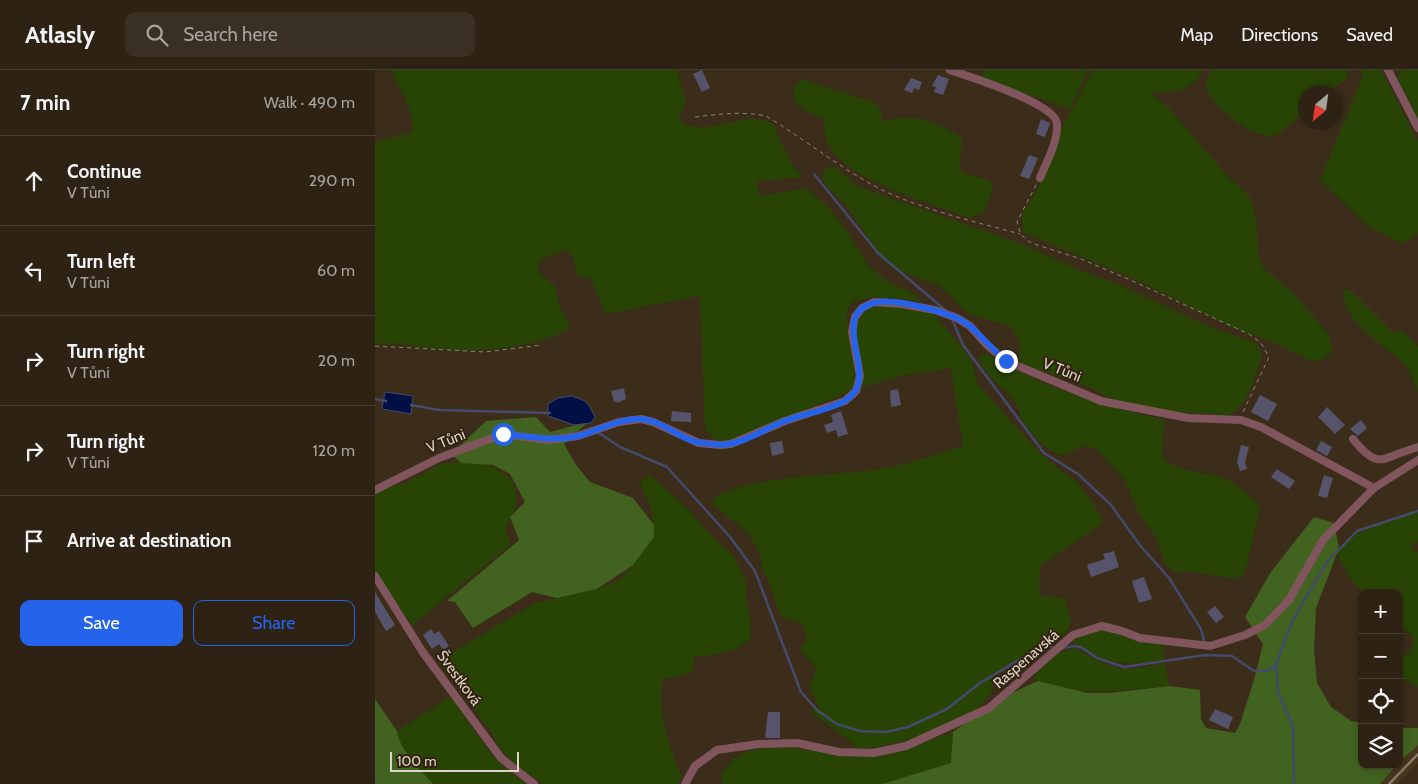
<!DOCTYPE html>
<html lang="en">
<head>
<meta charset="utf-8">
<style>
	body { margin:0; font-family:Cabin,sans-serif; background:#392f22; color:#f1f3f6 }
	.controls { position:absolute; right:15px; bottom:15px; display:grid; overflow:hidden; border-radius:10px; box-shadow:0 2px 8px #0003 }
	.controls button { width:45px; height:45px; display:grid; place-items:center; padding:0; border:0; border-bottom:1px solid #483f34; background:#2d2214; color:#f1f3f6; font:25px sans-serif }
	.compass { position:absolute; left:923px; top:15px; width:45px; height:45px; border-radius:50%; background:#2d2214; box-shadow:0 2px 8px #0003; rotate:209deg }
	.scale { position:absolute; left:15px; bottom:12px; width:129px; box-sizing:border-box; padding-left:5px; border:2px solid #ded5c9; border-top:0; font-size:14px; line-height:18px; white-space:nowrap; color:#ded5c9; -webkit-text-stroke:4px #322311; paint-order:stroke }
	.stop { position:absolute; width:15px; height:15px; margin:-11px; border:4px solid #2563eb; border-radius:50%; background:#fff }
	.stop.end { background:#2563eb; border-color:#fff; box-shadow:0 1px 5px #0008 }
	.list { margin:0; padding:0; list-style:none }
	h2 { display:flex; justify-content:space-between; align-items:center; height:65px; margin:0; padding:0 20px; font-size:21px }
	h2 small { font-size:16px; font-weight:400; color:#a7a4a0 }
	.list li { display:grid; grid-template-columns:32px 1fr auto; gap:15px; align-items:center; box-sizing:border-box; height:90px; padding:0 20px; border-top:1px solid #483f34 }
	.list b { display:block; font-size:19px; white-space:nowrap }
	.list p { margin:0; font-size:16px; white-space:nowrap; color:#a7a4a0 }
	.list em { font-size:16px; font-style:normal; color:#a7a4a0 }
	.actions { display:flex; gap:10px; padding:15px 20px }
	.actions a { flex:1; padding:11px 0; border:1px solid #2563eb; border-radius:10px; text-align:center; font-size:18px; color:#2563eb }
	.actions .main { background:#2563eb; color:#fff }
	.icon { flex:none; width:28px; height:28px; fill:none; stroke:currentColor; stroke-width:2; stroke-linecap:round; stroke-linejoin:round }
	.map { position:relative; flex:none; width:1043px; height:714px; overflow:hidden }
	header { display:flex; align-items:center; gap:30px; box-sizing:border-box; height:70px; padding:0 25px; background:#2d2214; border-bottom:1px solid #483f34 }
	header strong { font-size:24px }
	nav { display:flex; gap:28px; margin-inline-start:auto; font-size:18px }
	.search { width:350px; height:45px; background:#392f22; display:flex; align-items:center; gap:12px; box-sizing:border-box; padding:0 18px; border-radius:10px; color:#a7a4a0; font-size:19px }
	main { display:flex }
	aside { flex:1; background:#2d2214 }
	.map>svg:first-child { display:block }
	.built { fill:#48351c }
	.green { fill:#284404 }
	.forest { fill:#41631f }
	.water { fill:#000f44; stroke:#434a6c }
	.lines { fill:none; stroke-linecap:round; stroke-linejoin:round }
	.stream { stroke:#434a6c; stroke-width:2.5 }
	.building { fill:#56546c }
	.path { stroke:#908475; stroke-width:1; stroke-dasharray:4 4; stroke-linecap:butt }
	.street { stroke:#80555e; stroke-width:8 }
	.rail { stroke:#867a6b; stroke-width:2.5 }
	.route { stroke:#2563eb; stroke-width:6 }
	.labels { text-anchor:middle; stroke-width:4; stroke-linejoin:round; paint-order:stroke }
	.street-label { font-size:15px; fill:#ded5c9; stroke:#322311 }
</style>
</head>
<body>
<header>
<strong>Atlasly</strong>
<div class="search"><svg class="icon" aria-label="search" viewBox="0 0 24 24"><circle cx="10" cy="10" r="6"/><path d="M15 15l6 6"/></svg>Search here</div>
<nav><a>Map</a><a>Directions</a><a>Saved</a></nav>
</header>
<main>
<aside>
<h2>7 min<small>Walk · 490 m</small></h2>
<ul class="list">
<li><svg class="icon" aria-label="ahead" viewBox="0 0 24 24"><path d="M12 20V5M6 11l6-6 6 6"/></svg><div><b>Continue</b><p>V Tůni</p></div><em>290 m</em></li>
<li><svg class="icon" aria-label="left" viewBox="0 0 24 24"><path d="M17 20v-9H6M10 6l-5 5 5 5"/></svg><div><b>Turn left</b><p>V Tůni</p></div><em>60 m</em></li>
<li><svg class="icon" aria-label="right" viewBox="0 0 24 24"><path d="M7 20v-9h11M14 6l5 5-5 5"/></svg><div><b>Turn right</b><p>V Tůni</p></div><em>20 m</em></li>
<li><svg class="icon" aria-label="right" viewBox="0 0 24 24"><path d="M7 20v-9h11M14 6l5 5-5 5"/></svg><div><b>Turn right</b><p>V Tůni</p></div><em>120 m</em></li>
<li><svg class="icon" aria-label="arrive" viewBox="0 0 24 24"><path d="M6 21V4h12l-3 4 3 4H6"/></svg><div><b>Arrive at destination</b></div></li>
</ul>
<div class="actions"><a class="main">Save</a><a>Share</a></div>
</aside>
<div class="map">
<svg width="1043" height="714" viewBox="0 0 1043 714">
	<rect width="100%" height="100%" fill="#3c2d1b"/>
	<path class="built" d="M1043,675V693L1022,714H1005Z"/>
	<path class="green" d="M16,0H302L311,32L304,45L307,54C315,56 323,58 331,57C358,55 371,42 399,54L404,69L418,96L428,107L382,111L385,126L431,118L454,138L475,166L493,196L512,211L543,226L546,231C527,229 498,224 480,231C457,239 492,303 474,322L358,370L344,373L330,359L325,226L231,244L216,209L202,205L198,188L192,180L167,189L162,197L167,206L180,216L185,238L196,258C157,279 109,282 65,279C43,277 23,272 0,274V72L36,63C43,43 23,18 16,0Z
		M609,0H713L695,39L606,8Z
		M718,0H828C818,22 795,23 775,22L793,37L852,106L875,127L881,147L883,181L887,197L920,225L955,266L957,282L947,290L937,291L898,272L859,258L755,207L648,162L647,145L669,106L688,56Z
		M836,0H973L971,9L955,22H931L930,40C922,47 910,62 900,65C882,72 836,36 832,19C831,12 833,7 836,0Z
		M985,0H1006L1043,72V163L1028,174L992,155L945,110L983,18L988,4Z
		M1028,0H1043V50L1022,7Z
		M426,9L498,32L506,39V49L510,52C533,40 567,54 587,68L584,99L589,103L615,111L618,118L609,142L595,148C559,135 469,109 453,74C449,67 450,56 448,48C434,43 415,36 419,18Z
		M456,96L461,98L481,116L644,173L706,201L747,216L835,257L881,273L885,279L886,287C880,306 874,335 854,345L792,341L753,333L734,328L716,318L649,295L644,290L645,272L635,256L594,244L565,216L520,199L510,192L470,134L452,117L447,108L451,98Z
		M968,219L975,220L1016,261L1029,262L1043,277V322C1040,315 1037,304 1032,298C1012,273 968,257 968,219Z
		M525,235L558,243L597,290L602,314L663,381L688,403L700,410L718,433L728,453L665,496L664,526L689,528C694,544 700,555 687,567L619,606C618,613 618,621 613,628C590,655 516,679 481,679L478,673L436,642L444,636L434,617L442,599L425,579L432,571L427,553L408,547L402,537L393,509L387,500L385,483L373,463L336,432C356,405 474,406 511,398C537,393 563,383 588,376L576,298L530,305L487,317L479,259L484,245L500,236Z
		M612,283C666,318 728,335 789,350L787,387C801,402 824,401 842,406C857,410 877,425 885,438L870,503L861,509L814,501L799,502L789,492L781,467L764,444L750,410L724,381L711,375L690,385C673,384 655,364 647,349C644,344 644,337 640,332C627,316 611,307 604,287Z
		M99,392C121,396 146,407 141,435C139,443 133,452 130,460L135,469L134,476L37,555L0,503V424L11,418L32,412L67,393Z
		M275,405L314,440L337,467L359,486L371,512V527L376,551L375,569C360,583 339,586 319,586V599C310,606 299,608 288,608C280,636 295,681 307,707L303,714H168L144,697L125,679L115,660L63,591L160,533L224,519L247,508L279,467L276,438L265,412Z
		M1043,441V471L1036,476L1043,483V617L1024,607V581L1030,585L1035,583L1039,570L1036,564L1024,555V523H989L977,511L962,484C970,462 1013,451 1034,442Z
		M730,559L788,575L789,590C753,596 728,595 697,571L710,563Z
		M701,578C739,601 747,603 790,593L794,616C755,619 719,627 680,616C673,614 665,613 658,608L661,602L684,581L688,583L692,580Z
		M78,625L96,656L121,690L152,714H58C48,703 22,676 22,661Z
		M578,662L576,693L507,714H349L346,709L347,703L359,689L374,680L412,677L480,687L497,685L521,682Z"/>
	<path class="forest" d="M161,347L175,362L213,352L189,374L201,395L215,412L258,428L279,455V467L258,495L222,519L182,528L157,522L98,558L80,532L72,531L144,470L135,447L150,432L135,404L118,395L86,393L76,384L111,351Z
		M939,447L959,453L964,478L941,538L939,580L942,613L956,637L976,651L987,653V695H1022L1005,714H507L576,693L578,662L621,630L663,611L712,623H735L795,616L825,620L826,649L831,658L860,663C867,653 867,646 871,635C878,615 883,595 888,574L870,547L896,502Z
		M0,629L22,661C22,676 48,703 58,714H0Z
		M1024,658H1043V675L1024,693Z"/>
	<path class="water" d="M10,322L38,326L36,344L7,339Z
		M197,326C214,332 212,332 220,347L216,353L199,355L173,346V334L183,328Z"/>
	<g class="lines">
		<path class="stream" d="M439,104L503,183L570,240
			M577,249L588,275L669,383L703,404L736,435L764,474L794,508L826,559L829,571
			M0,329L11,331
			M36,335L64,340L175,343
			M224,363L245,377L292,397L355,467L380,501L426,622L443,641L462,654L485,661L511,662L533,657L572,639L605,613L666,577L673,575L677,577
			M687,578L700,576L706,577L722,588L749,597L830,585L857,586L879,601H893L901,594
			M0,712L1,714
			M919,714L918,657L903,622L901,594L917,552L951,493L982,461L1043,441"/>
	</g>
	<path class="building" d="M327,0L335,18L327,22L318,4Z
		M563,5L574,9L568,25L559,22L561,17L557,16Z
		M536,8L547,12L544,20L539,18L537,23L529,20Z
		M666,49L675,53L670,67L661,64Z
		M654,85L663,88L654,109L645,106Z
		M249,318L251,329L242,333L241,331L239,332L236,321Z
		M523,319L526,335L516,337L515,321Z
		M885,325L902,334L893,351L876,342Z
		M952,337L970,355L960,364L943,347Z
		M297,341L316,343V352L296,351Z
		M466,341L473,364L463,367L461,360L452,363L449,355L458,352L456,345Z
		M986,350L992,358L983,366L975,359Z
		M407,371L409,383L397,386L395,373Z
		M946,371L957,377L952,386L941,380Z
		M866,375L874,377L870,392L872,399L865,401L862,392Z
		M902,399L920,411L914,419L896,407Z
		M949,405L958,408L952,428L943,426Z
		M739,481L744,497L716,507L712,495L730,489L728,484Z
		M769,507L777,529L764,533L757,511Z
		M0,522L20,555L11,561L0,542Z
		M840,536L849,547L841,553L832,542Z
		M56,559L59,564L64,561L74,576L68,580L64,574L57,579L48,565Z
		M840,639L858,647L853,659L834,650Z
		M393,642H405V668H390Z"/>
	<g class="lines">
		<path class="path" d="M320,47C344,44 368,41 391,46C431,70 466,99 507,120C549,140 601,152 645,164
			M661,115L642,152L646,165L656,173L706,189L753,209L874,264L886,273L894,287L868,342
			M0,276L110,282L167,275"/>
		<path class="street" d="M575,0C594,7 681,33 682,54C683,72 672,91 665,108
			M1013,0L1043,58
			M978,369C1005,403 1008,386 1043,377
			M0,420L64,388L128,364L174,370L203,366L244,352L266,349L278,352L324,373L345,375L356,374L410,351L470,331L481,321L485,306L477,262L480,247L487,238L499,232L527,234L560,240L582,248L595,256L612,275L631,291L726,331L813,348L866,350L886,357L999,418
			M0,506L47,581L126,688L159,714
			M310,714L320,696L342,680L384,674L422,673L464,682L498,683L531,676L614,638L698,565L727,556L747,561L765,568L835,576L870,565L890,555L914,530L948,470L999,418L1043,390"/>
		<path class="rail" d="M1014,714L1043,684"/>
	</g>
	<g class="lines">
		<path class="route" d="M128,364C153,366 178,372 203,366C223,361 242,349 264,349C287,349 305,371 328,373C336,374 345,376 354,374C373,371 391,358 410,351C427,344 456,340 471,330C474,328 479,323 481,320C495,294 457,245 498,233C518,227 581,243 596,257C608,268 618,280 631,291"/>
	</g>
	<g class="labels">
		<g class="street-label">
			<text transform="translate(687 300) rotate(22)" y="5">V Tůni</text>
			<text transform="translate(71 371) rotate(-22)" y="5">V Tůni</text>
			<text transform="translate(651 589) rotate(-41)" y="5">Raspenavská</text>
			<text transform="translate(84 608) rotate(54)" y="5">Švestková</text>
		</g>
	</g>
</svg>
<div class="controls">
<button>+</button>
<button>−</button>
<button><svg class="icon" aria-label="locate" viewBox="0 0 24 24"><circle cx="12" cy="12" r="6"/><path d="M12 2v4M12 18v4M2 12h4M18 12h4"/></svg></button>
<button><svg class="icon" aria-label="layers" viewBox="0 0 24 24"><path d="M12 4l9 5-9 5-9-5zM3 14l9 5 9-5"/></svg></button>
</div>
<svg class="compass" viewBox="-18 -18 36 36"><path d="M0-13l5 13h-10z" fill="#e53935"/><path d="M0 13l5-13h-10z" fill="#a7a4a0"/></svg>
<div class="scale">100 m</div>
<div class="stop" style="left:128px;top:364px"></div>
<div class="stop end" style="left:631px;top:291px"></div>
</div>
</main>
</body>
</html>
